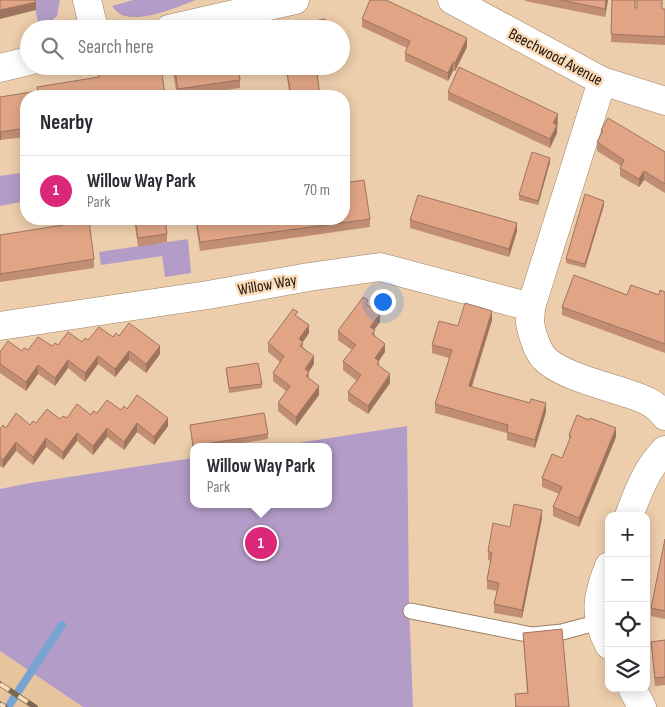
<!DOCTYPE html>
<html lang="en">
<head>
<meta charset="utf-8">
<style>
	body { margin:0; font-family:"Sofia Sans Condensed",sans-serif; background:#f2f2f3; color:#2b2b33 }
	.controls { position:absolute; right:15px; bottom:15px; display:grid; overflow:hidden; border-radius:10px; box-shadow:0 2px 12px #0003 }
	.controls button { width:45px; height:45px; display:grid; place-items:center; padding:0; border:0; border-bottom:1px solid #e1e1e2; background:#fff; color:#2b2b33; font:25px sans-serif }
	.you { position:absolute; left:382px; top:301px; width:18px; height:18px; margin:-12px; border:4px solid #fff; border-radius:50%; background:#1a73e8; box-shadow:0 0 0 8px #1a73e833 }
	.badge { display:grid; place-items:center; width:32px; height:32px; border-radius:50%; background:#db2777; color:#fff; font-size:16px; font-weight:700 }
	.pin { position:absolute; translate:-50% -50%; border:2px solid #fff; box-shadow:0 1px 5px #0006 }
	.popup { position:absolute; left:190px; top:443px; width:142px; height:65px; box-sizing:border-box; display:grid; place-content:center; border-radius:10px; background:#fff; filter:drop-shadow(0 1px 4px #0005); font-size:16px; white-space:nowrap; color:#7c7c81 }
	.popup b { font-size:19px; color:#2b2b33 }
	.popup::after { content:''; position:absolute; left:50%; top:100%; margin-left:-10px; border:10px solid transparent; border-top-color:#fff }
	.list { margin:0; padding:0; list-style:none }
	h2 { display:flex; justify-content:space-between; align-items:center; height:65px; margin:0; padding:0 20px; font-size:21px }
	h2 small { font-size:16px; font-weight:400; color:#7c7c81 }
	.list li { display:grid; grid-template-columns:32px 1fr auto; gap:15px; align-items:center; box-sizing:border-box; height:70px; padding:0 20px; border-top:1px solid #e1e1e2 }
	.list b { display:block; font-size:19px; white-space:nowrap }
	.list p { margin:0; font-size:16px; white-space:nowrap; color:#7c7c81 }
	.list em { font-size:16px; font-style:normal; color:#7c7c81 }
	.icon { flex:none; width:28px; height:28px; fill:none; stroke:currentColor; stroke-width:2; stroke-linecap:round; stroke-linejoin:round }
	.map { position:relative; flex:none; width:665px; height:707px; overflow:hidden }
	.search { position:absolute; background:#fff; box-shadow:0 2px 12px #0003; left:20px; top:20px; width:330px; height:55px; display:flex; align-items:center; gap:12px; box-sizing:border-box; padding:0 18px; border-radius:28px; color:#7c7c81; font-size:19px }
	.panel { position:absolute; background:#fff; box-shadow:0 2px 12px #0003; left:20px; top:90px; width:330px; height:135px; border-radius:20px }
	.map>svg:first-child { display:block }
	.built { fill:#e8c49d }
	.green { fill:#b39cc7 }
	.lines { fill:none; stroke-linecap:round; stroke-linejoin:round }
	.stream { stroke:#77a4d1; stroke-width:8 }
	.service-casing { stroke:#9e8263; stroke-width:17 }
	.minor-casing { stroke:#9e8263; stroke-width:29 }
	.service { stroke:#fff; stroke-width:15 }
	.minor { stroke:#fff; stroke-width:28 }
	.rail-casing { stroke:#7b6752; stroke-width:5.5 }
	.rail { stroke:#f9dab9; stroke-width:4; stroke-dasharray:11; stroke-linecap:butt }
	.wall { fill:#c28e73 }
	.shaded-wall { fill:#9e745e }
	.building { fill:#e1a586; stroke:#9e745e }
	.labels { text-anchor:middle; stroke-width:5; stroke-linejoin:round; paint-order:stroke }
	.street-label { font-size:16px; fill:#1d1207; stroke:#f9dab9 }
</style>
</head>
<body>
<div class="map">
<svg width="665" height="707" viewBox="0 0 665 707">
	<rect width="100%" height="100%" fill="#eccdac"/>
	<path class="built" d="M0,651L83,707H0Z"/>
	<path class="green" d="M33,0H60L57,16L50,22L39,26Z
		M133,0H196C177,7 139,24 120,14C117,12 114,9 112,6Z
		M26,172V201L0,206V176Z
		M188,239L191,273L165,277L162,256L101,265L99,252Z
		M407,426L409,603L413,707H83L0,651V489L30,483L193,458L194,504H328V447H272Z"/>
	<g class="lines">
		<path class="stream" d="M8,707L62,625"/>
		<g class="service-casing">
			<path id="service" d="M411,611L532,635L562,632L599,622"/>
		</g>
		<g class="minor-casing">
			<path id="minor" d="M87,0L94,29
				M452,0L602,81L665,101
				M169,29L295,0
				M0,68L29,61
				M602,81L531,307C531,312 530,318 530,323C532,334 537,350 544,358C560,375 603,385 626,393C641,398 655,402 665,416
				M0,326L208,295L309,277L380,267L531,307
				M629,516C638,492 646,469 665,450
				M609,566C597,596 593,615 609,645
				M632,688L642,707"/>
		</g>
		<use href="#service" class="service"/>
		<use href="#minor" class="minor"/>
		<g class="rail-casing">
			<path id="rail" d="M0,684L35,707
				M0,704L5,707"/>
		</g>
		<use href="#rail" class="rail"/>
	</g>
	<path class="wall" d="M525,0H608L605,17L525,1Z
		M612,0H636L635,8L665,9V45L611,42Z
		M362,19L467,47L455,71H453L448,81L405,61V53L407,48L362,27Z
		M142,66L26,96V137L0,140V97L37,92V87L98,78V73Z
		M172,66H238L240,80V88L184,96H177Z
		M285,66H316L320,96H290Z
		M448,92L558,122L557,125V133L550,148L448,100Z
		M601,130L665,152V193L644,180L639,187L620,176V168L621,166L597,151V142L601,135Z
		M550,162L538,205L519,200V195Z
		M604,205L585,268L566,263V259Z
		M134,219H165L167,234V242L138,247Z
		M195,219H370V227L200,251Z
		M410,220L517,231L509,257L410,228Z
		M0,235L94,259V268L0,282Z
		M665,292V353L562,315V307L627,295H659Z
		M368,306L380,322L374,330L375,336L385,352L379,361V366L390,383L368,414L348,401V392L357,381L343,370V361L352,350L338,340V331Z
		M298,317L309,333L303,342V347L314,364L309,372V378L319,395L296,426L278,411V403L286,391L273,381V373L280,362L268,352V343Z
		M492,320L472,387L546,412L535,448L507,440V433L435,413V404L449,358L432,353V345L458,326Z
		M119,336L160,354L146,373L129,360L115,377L98,364L85,382L68,368L55,386L38,374L26,391L0,373V352L28,350L58,345Z
		M226,368L262,384V388L229,393Z
		M127,409L168,426L154,445L137,432L124,450L107,437L93,455L77,441L63,460L46,447L33,465L16,451L3,468L0,466V429Z
		M190,425L268,434V439L217,447H194L193,450Z
		M569,435L616,437L579,527L553,516V507L559,494L542,487V478L562,458L569,441Z
		M542,518L522,618L494,613V604L497,591L487,589V580L491,561L488,560V551L510,527Z
		M665,539V619L651,616V608Z
		M523,633L569,707H515V694L527,693Z
		M665,640V685L655,686L651,642Z"/>
	<path class="shaded-wall" d="M606,0H608L605,17V9Z
		M36,2V10L0,19V10Z
		M467,38V47L455,71V63Z
		M453,62V71L448,81V73Z
		M558,114L557,133L550,148V139L553,123Z
		M0,132H1V140H0Z
		M550,158V162L538,205V201Z
		M644,171V180L639,187V179Z
		M604,201V205L585,268V264Z
		M517,223V231L509,257V249Z
		M492,311V320L469,394V386Z
		M380,314V322L370,335V327Z
		M309,325V333L299,347V339Z
		M385,344V352L375,366V358Z
		M160,346V354L146,373V364Z
		M129,351V360L115,377V369Z
		M98,356V364L85,382V373Z
		M314,356V364L305,377V369Z
		M68,360V368L55,386V378Z
		M38,365V374L26,391V382Z
		M390,374V383L368,414V406Z
		M319,386V395L296,426V417Z
		M546,403V412L535,448V440Z
		M168,418V426L154,445V437Z
		M137,423V432L124,450V442Z
		M107,428V437L93,455V446Z
		M616,428V437L579,527V518Z
		M77,433V441L63,460V452Z
		M46,438V447L33,465V457Z
		M16,442V451L3,468V460Z
		M542,510V518L522,618V610Z"/>
	<path class="building" d="M0,0H35L36,2L0,10Z
		M370,0H386L467,38L455,63L453,62L448,73L405,53L410,41L362,19Z
		M561,0H606L605,9Z
		M612,0H635V8H637V0H662V9H665V37L611,34Z
		M325,19L326,29H268Z
		M142,66H161L165,96H26V128L0,132V97L38,91L37,87L99,77L98,73Z
		M174,66H238L240,80L178,89Z
		M286,66H316L320,96H291Z
		M459,67L558,114L553,123L557,125L550,139L448,92Z
		M608,118L665,152V184L644,171L639,179L620,168L624,160L597,142L603,131L601,130Z
		M532,152L550,158L538,201L519,195Z
		M364,180L370,219L200,242L196,219H344V183Z
		M585,194L604,201L585,264L566,259Z
		M418,195L517,223L509,249L410,220Z
		M135,219H165L167,234L138,238Z
		M89,221L94,259L0,274V235Z
		M574,275L627,295L631,285L659,295L660,290L665,292V344L562,307Z
		M363,297L368,300L366,304L380,314L370,327L375,330L372,334L385,344L375,358L379,361L377,364L390,374L368,406L348,392L361,375L343,361L356,345L338,331Z
		M465,303L492,311L469,386L530,403L531,399L546,403L535,440L507,432L508,425L435,404L452,350L432,345L439,321L458,326Z
		M293,309L298,312L295,315L309,325L299,339L303,342L300,346L314,356L305,369L309,372L306,376L319,386L296,417L278,403L290,386L273,373L284,356L268,343Z
		M129,323L160,346L146,364L129,351L115,369L98,356L85,373L68,360L55,378L38,365L26,382L0,364V352L8,341L22,351L24,348L28,350L38,337L52,346L55,343L58,345L68,332L82,342L85,338L88,340L99,327L113,337L116,333L119,336Z
		M258,363L262,384L229,388L226,368Z
		M137,395L168,418L154,437L137,423L124,442L107,428L93,446L77,433L63,452L46,438L33,457L16,442L3,460L0,457V429L3,425L6,428L16,413L30,425L33,421L36,423L47,409L60,419L63,416L67,418L77,404L91,415L93,411L97,413L107,400L121,410L124,406L127,409Z
		M264,413L268,434L193,446L190,425Z
		M577,415L589,420L590,418L616,428L579,518L553,507L562,487L542,478L552,454L562,458L571,436L569,435Z
		M514,504L542,510L522,610L494,604L499,583L487,580L492,553L488,551L493,523L510,527Z
		M665,539V611L651,608Z
		M562,629L569,707H516L515,694L528,693L523,633Z
		M665,640V677L655,678L651,642Z"/>
	<g class="labels">
		<g class="street-label">
			<text transform="translate(556 56) rotate(28)" y="6">Beechwood Avenue</text>
			<text transform="translate(267 284) rotate(-10)" y="6">Willow Way</text>
		</g>
	</g>
</svg>
<div class="controls">
<button>+</button>
<button>−</button>
<button><svg class="icon" aria-label="locate" viewBox="0 0 24 24"><circle cx="12" cy="12" r="6"/><path d="M12 2v4M12 18v4M2 12h4M18 12h4"/></svg></button>
<button><svg class="icon" aria-label="layers" viewBox="0 0 24 24"><path d="M12 4l9 5-9 5-9-5zM3 14l9 5 9-5"/></svg></button>
</div>
<div class="you"></div>
<div class="pin badge" style="left:261px;top:543px">1</div>
<div class="popup"><b>Willow Way Park</b>Park</div>
<div class="search"><svg class="icon" aria-label="search" viewBox="0 0 24 24"><circle cx="10" cy="10" r="6"/><path d="M15 15l6 6"/></svg>Search here</div>
<section class="panel">
<h2>Nearby<small></small></h2>
<ul class="list">
<li><span class="badge">1</span><div><b>Willow Way Park</b><p>Park</p></div><em>70 m</em></li>
</ul>
</section>
</div>
</body>
</html>
